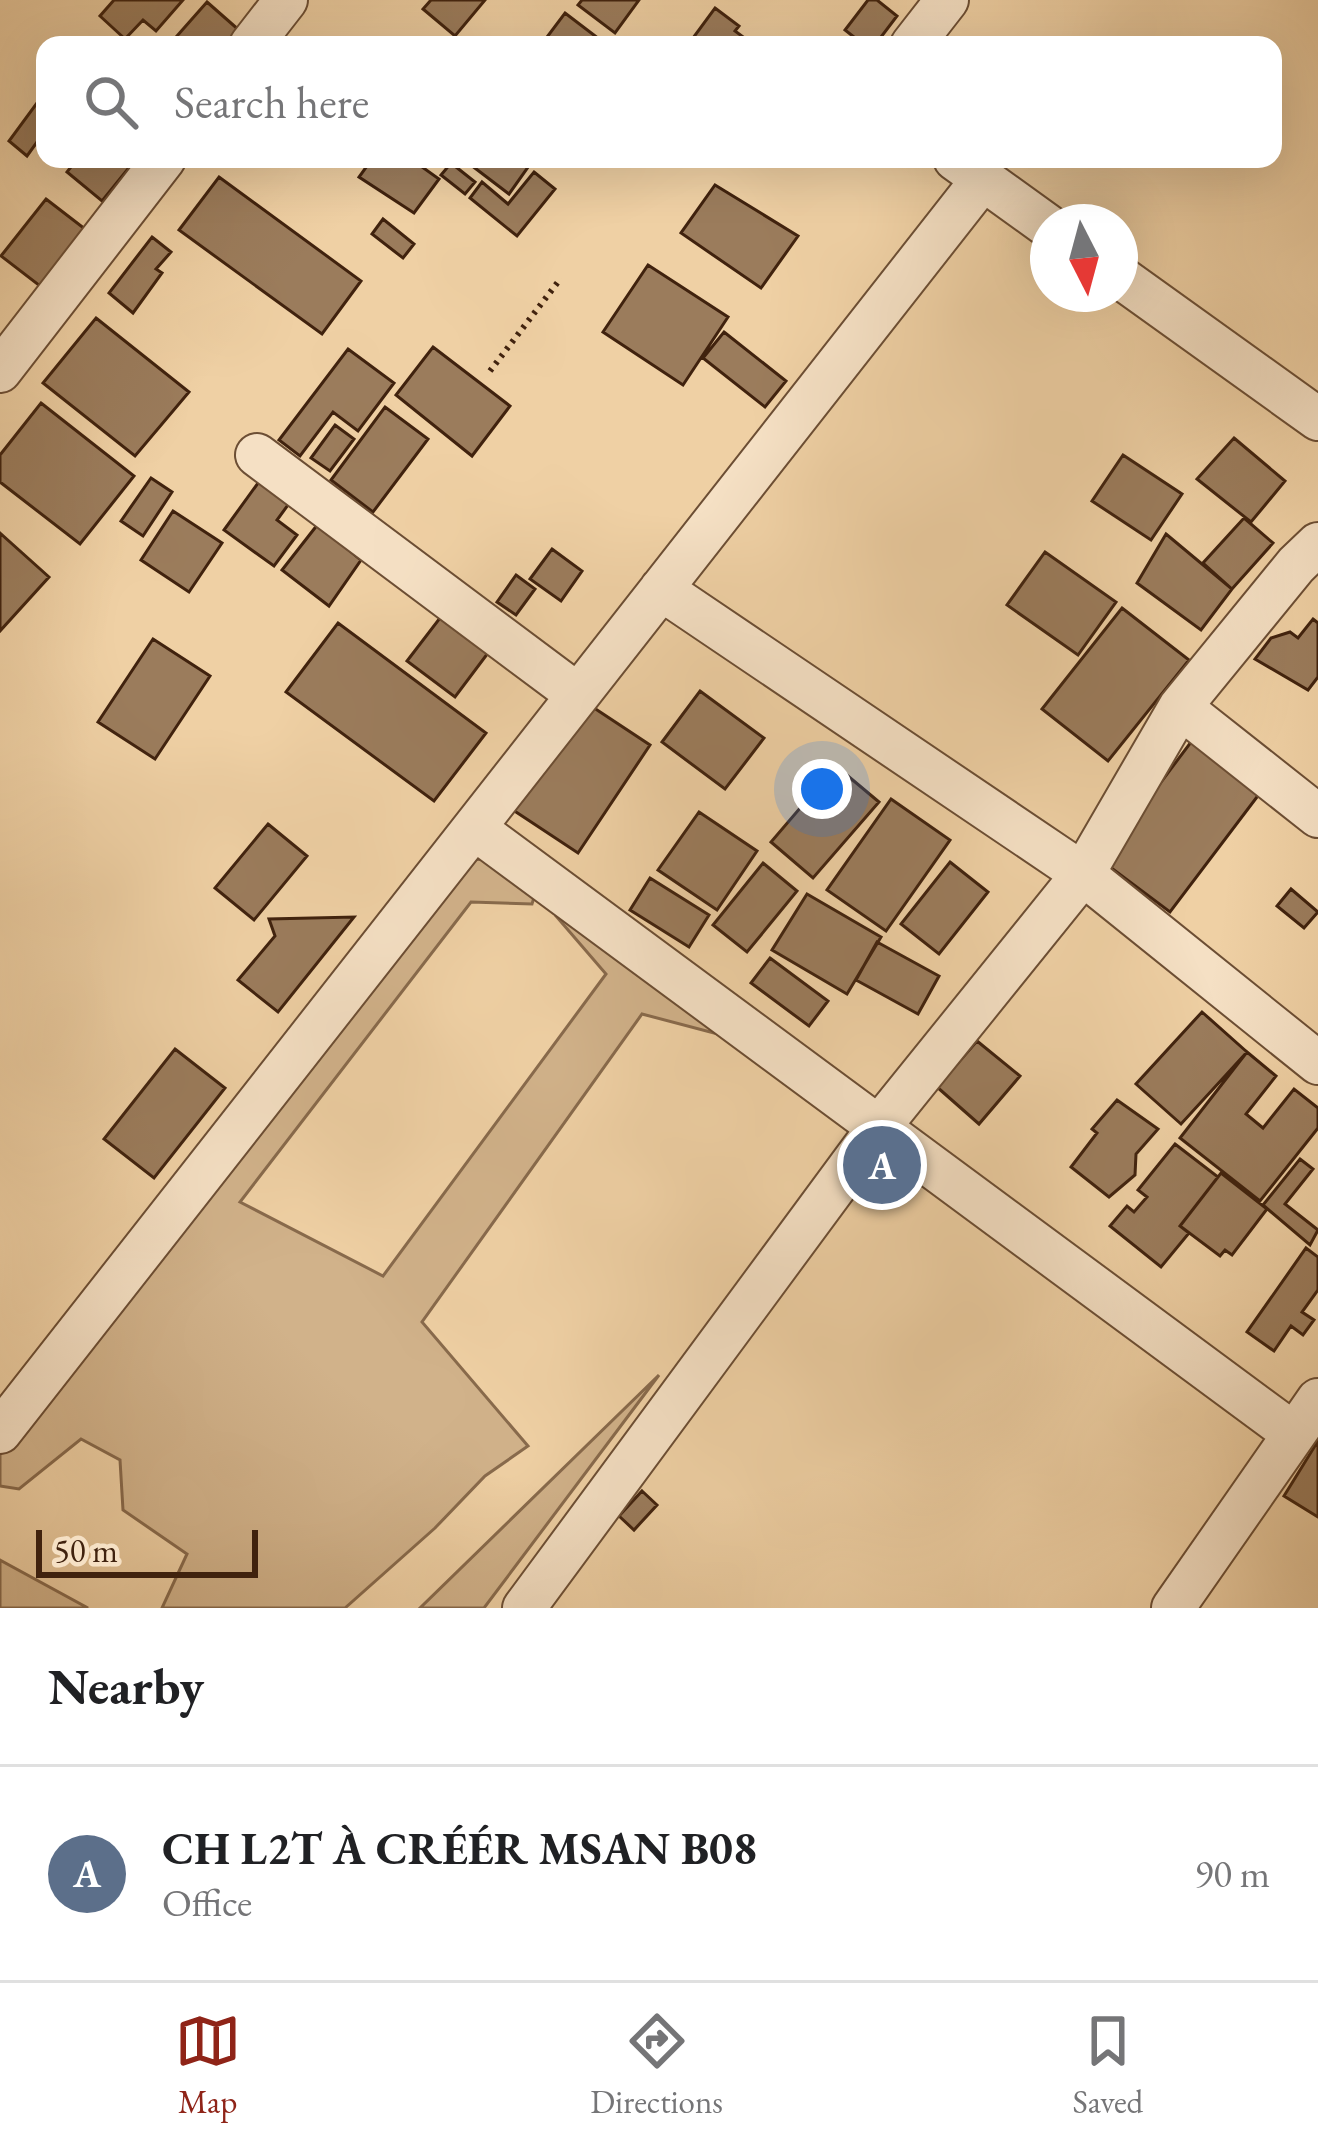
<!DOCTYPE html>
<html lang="en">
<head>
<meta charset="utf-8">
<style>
	body { margin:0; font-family:"EB Garamond",serif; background:#f2f2f2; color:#202124 }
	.compass { position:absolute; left:1030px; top:204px; width:108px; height:108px; border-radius:50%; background:#fff; box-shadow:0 12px 48px #0002; rotate:174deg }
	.scale { position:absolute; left:36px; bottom:30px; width:222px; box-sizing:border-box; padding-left:12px; border:6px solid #40220e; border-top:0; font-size:33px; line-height:42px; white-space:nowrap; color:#40220e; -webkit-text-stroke:9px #f5e0c4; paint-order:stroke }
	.you { position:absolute; left:822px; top:789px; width:42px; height:42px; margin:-30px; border:9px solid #fff; border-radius:50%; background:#1a73e8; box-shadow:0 0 0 18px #1a73e833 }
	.badge { display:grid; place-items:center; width:78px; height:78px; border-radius:50%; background:#8f2418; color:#fff; font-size:39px; font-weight:700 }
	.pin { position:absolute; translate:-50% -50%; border:6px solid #fff; box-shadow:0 3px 12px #0006 }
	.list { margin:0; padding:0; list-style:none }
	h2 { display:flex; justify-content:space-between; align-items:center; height:156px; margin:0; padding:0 48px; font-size:51px }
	h2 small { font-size:39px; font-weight:400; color:#757577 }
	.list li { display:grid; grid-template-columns:78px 1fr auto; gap:36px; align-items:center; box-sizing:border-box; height:216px; padding:0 48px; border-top:3px solid #e0e0e0 }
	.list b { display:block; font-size:45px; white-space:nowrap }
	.list p { margin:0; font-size:39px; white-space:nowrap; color:#757577 }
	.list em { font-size:39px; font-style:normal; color:#757577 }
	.icon { flex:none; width:66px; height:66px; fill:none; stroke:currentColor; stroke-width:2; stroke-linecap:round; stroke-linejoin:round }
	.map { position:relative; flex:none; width:1318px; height:1608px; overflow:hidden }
	.search { position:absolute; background:#fff; box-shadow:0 12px 48px #0002; left:36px; right:36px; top:36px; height:132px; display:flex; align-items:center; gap:30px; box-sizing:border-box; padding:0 42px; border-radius:24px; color:#757577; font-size:45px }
	.sheet { height:372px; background:#fff }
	nav { display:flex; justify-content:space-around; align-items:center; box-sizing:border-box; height:168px; border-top:3px solid #e0e0e0; background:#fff; font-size:33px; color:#757577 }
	nav a { display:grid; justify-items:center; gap:6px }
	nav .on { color:#8f2418 }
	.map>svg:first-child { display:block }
	.green { fill:#d1b28a; stroke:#886a4c; stroke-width:3 }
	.building { fill:#9b7c5c; stroke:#40220e; stroke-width:3 }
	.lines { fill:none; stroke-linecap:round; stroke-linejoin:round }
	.minor-casing { stroke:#6c4e34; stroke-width:46 }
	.path { stroke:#40220e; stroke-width:6; stroke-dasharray:3 6; stroke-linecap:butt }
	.minor { stroke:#f5e0c4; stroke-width:42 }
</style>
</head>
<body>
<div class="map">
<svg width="1318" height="1608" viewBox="0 0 1318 1608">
	<rect width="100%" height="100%" fill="#efd0a4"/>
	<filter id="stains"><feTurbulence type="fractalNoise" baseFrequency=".00167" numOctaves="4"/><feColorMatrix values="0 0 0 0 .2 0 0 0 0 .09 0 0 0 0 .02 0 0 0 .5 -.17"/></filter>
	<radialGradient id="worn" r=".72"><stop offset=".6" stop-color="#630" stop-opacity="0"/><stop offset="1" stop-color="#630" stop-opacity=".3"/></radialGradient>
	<path class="green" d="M459,859L545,861L532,904L471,902L240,1202L383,1276L606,974L556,916L577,891L731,992L733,1038L642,1014L422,1322L528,1446L485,1476L435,1528L345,1608H162L187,1554L123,1510L120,1460L81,1439L19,1489L0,1486V1417Z
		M659,1375L484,1608H420Z
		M0,1560L88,1608H0Z"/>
	<path class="building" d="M114,0H183L156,31L143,20L125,39L100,16Z
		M431,0H485L455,36L423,9Z
		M582,0H639L615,33L578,5Z
		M868,0H877L897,16L875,45H864L845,30Z
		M207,2L240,31L228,45H169Z
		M715,8L739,26L735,31L754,45H695L690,42Z
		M565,13L607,45H541Z
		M45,92V131L27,156L9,141Z
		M77,159H136L102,201L67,172Z
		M372,159H411L439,179L414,213L359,177Z
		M463,159H531L533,160L509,194Z
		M451,163L475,182L465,194L441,175Z
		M534,172L555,189L517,236L470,198L482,182L508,204Z
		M219,177L361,281L322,334L179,230Z
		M715,185L798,236L761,288L681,233Z
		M46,199L85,229L40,286L1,256Z
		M383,219L414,244L403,258L372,234Z
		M152,237L171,252L156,269L162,273L133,313L109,293Z
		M648,265L728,317L683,385L603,332Z
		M96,318L189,392L135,456L43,383Z
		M724,332L786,381L765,407L703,358Z
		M433,347L510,406L472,456L396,395Z
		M348,349L394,383L358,431L333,412L300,456L279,440Z
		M41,403L134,476L80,544L0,482V455Z
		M385,407L428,439L373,512L331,480Z
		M335,425L354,439L330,471L311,458Z
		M1234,438L1285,481L1251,522L1197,479Z
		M1123,455L1182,494L1151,540L1092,501Z
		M266,472L296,494L277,520L297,535L274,566L224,530Z
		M151,478L172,492L143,536L121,521Z
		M173,511L222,543L189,592L141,560Z
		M1244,518L1273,543L1232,589L1203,563Z
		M318,524L361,560L329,606L282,570Z
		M0,533L49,577L0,631Z
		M1166,534L1232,589L1201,630L1137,583Z
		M552,549L582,571L561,601L530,579Z
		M1045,552L1116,602L1078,655L1007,605Z
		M516,575L535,589L516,615L497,602Z
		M1122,608L1189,660L1108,761L1042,709Z
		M443,614L491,649L455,697L407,661Z
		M1313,619L1318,623V677L1308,690L1255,659L1271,638L1290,632L1298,638Z
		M338,623L486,733L434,801L286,692Z
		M153,639L210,676L155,759L98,722Z
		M700,691L764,738L725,789L662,742Z
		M582,700L650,745L578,853L510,808Z
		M1191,742L1260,793L1170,912L1102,861Z
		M836,766L879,802L813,878L771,842Z
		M891,799L950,840L886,931L827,890Z
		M699,812L757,851L717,910L658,870Z
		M268,824L307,856L254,920L215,888Z
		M950,862L988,892L939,954L901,924Z
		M763,863L797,891L747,952L713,925Z
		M650,878L709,915L689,947L630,910Z
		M1291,889L1318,912L1304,928L1277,906Z
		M807,894L881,937L847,994L772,950Z
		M354,917L278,1012L238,980L275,936L269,919Z
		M877,942L939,976L918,1014L856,980Z
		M770,958L828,1001L809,1026L751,983Z
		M1202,1012L1247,1052L1181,1124L1136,1084Z
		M977,1041L1020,1076L979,1124L937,1087Z
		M175,1049L225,1088L154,1178L104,1139Z
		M1247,1052L1276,1076L1246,1114L1263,1128L1294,1089L1318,1108V1128L1260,1201L1180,1138Z
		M1117,1100L1158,1129L1136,1154L1135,1175L1109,1197L1071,1167L1097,1133L1092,1129Z
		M1175,1144L1218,1177L1180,1226L1189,1233L1161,1267L1110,1226L1127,1206L1134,1212L1147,1197L1138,1190Z
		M1300,1159L1313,1169L1285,1204L1318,1230L1310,1245L1263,1205Z
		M1221,1173L1267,1209L1232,1255L1225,1250L1220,1256L1180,1226Z
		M1306,1248L1318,1257V1290L1302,1312L1314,1320L1303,1335L1291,1326L1274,1351L1247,1332Z
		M1318,1441V1517L1284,1496Z
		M642,1491L657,1505L634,1530L619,1516Z"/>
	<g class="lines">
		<g class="minor-casing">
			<path id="minor" d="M251,45L286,0
				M912,45L947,0
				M955,159L1048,226
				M1120,277L1318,419
				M0,371L164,159
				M257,455L578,695
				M661,589L1083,874L1318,1063
				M1180,707L1318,816
				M474,828L1294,1434
				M0,1432L983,179
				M524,1608L879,1127L1083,874L1180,707L1296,565L1318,544
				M1173,1608L1318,1400"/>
		</g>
		<path class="path" d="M490,371L561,278"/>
		<use href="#minor" class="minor"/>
	</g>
	<rect width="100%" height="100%" filter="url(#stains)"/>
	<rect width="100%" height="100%" fill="url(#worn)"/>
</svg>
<svg class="compass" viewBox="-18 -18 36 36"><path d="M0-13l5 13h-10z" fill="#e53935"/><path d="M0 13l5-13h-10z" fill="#757577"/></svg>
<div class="scale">50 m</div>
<div class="you"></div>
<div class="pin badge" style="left:882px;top:1165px;background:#5c6f8a">A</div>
<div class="search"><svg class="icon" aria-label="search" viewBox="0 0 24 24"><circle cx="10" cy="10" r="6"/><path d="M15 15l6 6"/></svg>Search here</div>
</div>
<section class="sheet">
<h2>Nearby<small></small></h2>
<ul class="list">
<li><span class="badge" style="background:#5c6f8a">A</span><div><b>CH L2T À CRÉÉR MSAN B08</b><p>Office</p></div><em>90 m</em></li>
</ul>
</section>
<nav>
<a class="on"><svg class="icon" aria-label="map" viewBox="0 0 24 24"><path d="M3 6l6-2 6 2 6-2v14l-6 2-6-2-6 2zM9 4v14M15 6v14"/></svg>Map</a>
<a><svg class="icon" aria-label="directions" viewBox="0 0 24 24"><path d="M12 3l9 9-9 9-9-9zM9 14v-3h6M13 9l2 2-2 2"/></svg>Directions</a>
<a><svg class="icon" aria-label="saved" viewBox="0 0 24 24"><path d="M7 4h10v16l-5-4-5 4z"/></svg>Saved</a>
</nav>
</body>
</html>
